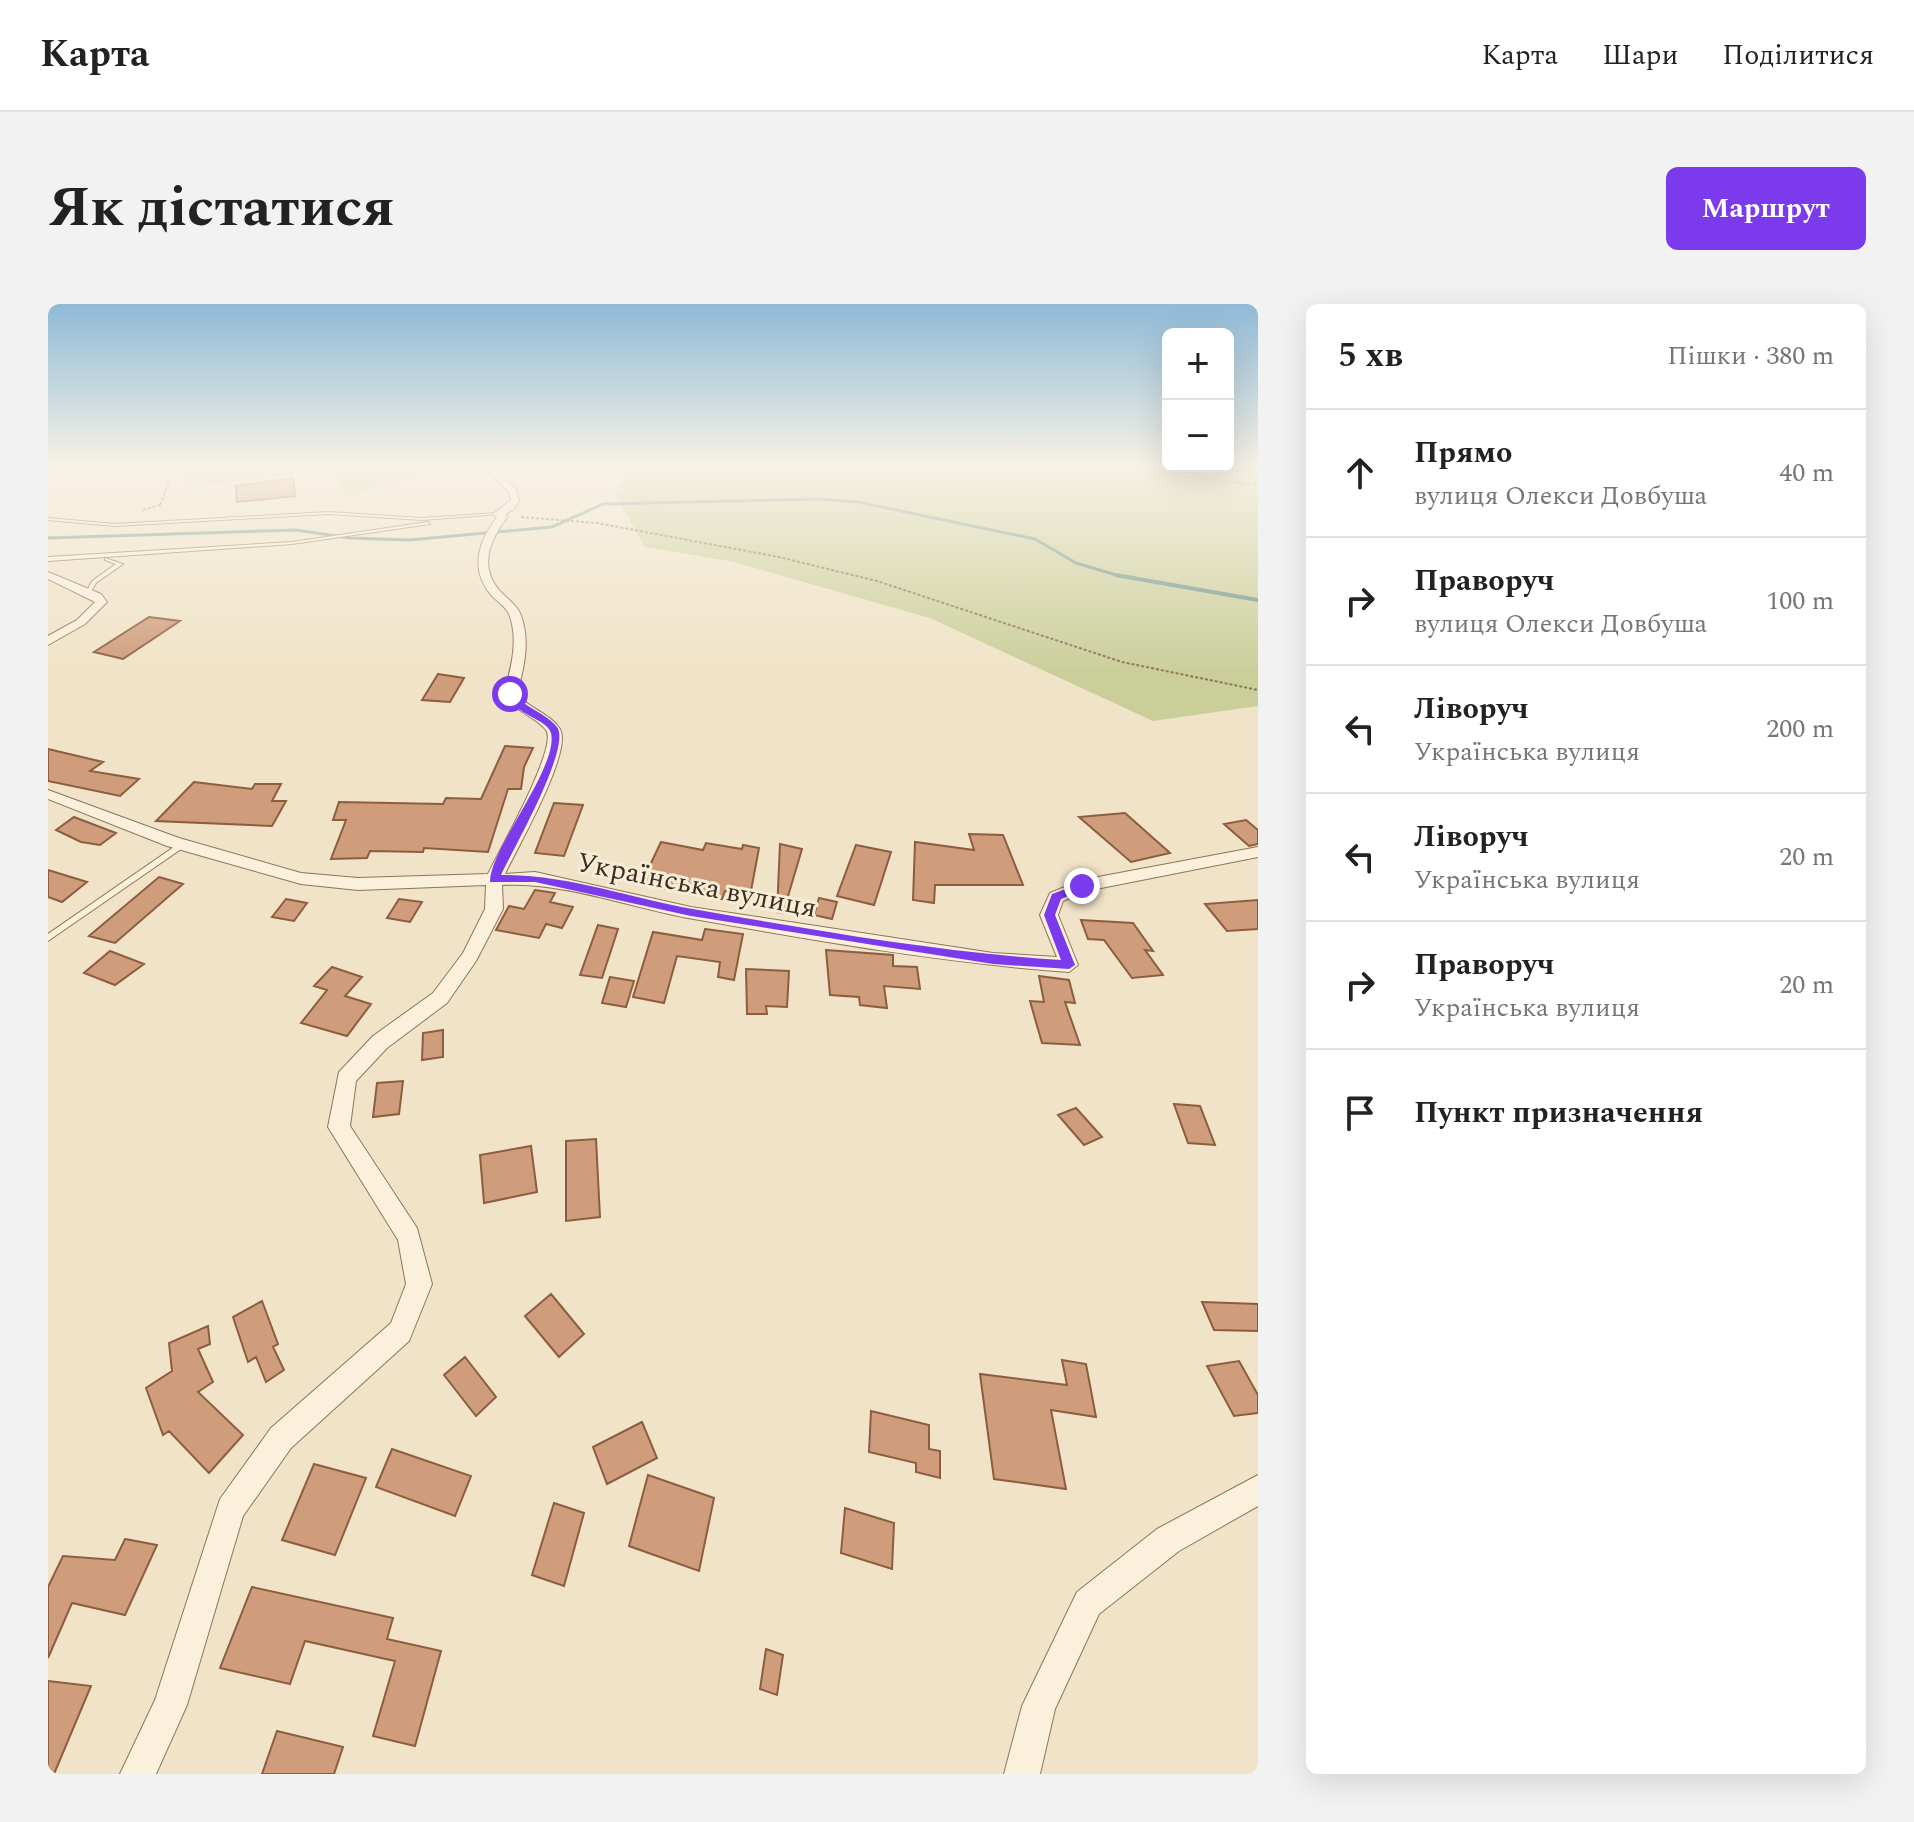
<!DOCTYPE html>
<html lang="uk">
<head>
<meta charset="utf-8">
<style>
	body { margin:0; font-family:Spectral,serif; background:#f2f2f2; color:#222 }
	.controls { position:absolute; right:24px; top:24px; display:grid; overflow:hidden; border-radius:12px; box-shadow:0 8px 32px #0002 }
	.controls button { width:72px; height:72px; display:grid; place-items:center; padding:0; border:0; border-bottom:2px solid #e0e0e0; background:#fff; color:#222; font:40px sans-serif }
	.stop { position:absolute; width:24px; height:24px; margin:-18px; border:6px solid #7c3aed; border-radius:50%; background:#fff }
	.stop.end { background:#7c3aed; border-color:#fff; box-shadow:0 2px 8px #0008 }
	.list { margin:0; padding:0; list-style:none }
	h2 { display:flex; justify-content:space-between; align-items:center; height:104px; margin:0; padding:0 32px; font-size:34px }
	h2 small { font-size:26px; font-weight:400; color:#767676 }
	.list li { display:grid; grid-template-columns:52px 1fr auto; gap:24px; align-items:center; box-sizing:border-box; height:128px; padding:0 32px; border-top:2px solid #e0e0e0 }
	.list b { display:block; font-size:30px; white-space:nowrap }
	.list p { margin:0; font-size:26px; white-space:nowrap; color:#767676 }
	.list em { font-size:26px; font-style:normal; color:#767676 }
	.icon { flex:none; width:44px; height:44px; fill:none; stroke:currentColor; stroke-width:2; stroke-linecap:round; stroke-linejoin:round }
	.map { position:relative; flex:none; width:1210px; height:1470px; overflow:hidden; border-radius:12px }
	header { display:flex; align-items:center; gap:48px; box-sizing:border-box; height:112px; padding:0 40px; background:#fff; border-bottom:2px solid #e0e0e0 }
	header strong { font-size:38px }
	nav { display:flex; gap:44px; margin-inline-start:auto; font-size:28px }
	.intro { display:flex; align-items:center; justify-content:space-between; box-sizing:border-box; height:192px; padding:0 48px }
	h1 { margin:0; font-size:56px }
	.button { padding:20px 36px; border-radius:12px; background:#7c3aed; color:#fff; font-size:28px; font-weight:700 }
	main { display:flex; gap:48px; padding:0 48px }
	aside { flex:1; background:#fff; border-radius:12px; box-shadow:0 8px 32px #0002 }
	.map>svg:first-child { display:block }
	.green { fill:#cacf9a }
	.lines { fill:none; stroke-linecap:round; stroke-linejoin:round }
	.stream-far1 { stroke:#6f9389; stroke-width:3 }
	.stream { stroke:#6f9389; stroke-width:4 }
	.building { fill:#d09d7c; stroke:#8d5d40; stroke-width:2 }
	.service-casing { stroke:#8d755b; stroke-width:2 }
	.minor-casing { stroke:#8d755b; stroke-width:2 }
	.path { stroke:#8d755b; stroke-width:2; stroke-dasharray:3 2; stroke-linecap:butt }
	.service { fill:#faf0db; fill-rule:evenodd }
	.minor { fill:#faf0db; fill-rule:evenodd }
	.route { fill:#7c3aed }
	.labels { text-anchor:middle; stroke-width:6; stroke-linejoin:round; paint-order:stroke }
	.street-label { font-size:28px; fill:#3d2d20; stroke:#f7edd7 }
</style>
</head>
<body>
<header>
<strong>Карта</strong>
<nav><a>Карта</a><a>Шари</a><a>Поділитися</a></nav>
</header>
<div class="intro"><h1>Як дістатися</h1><a class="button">Маршрут</a></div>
<main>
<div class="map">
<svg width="1210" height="1470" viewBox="0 0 1210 1470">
	<rect width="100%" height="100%" fill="#f0e3c7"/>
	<path class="green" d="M124,162H417L422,168L376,171L299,192L287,165L141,183Z
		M556,162H1210V402L1105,417L882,314L686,258L597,243L566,189L579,172Z"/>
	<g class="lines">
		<path class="stream-far1" d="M0,234L248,226L302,234L361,236L504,223L555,200L772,195L810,198L987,235L1028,259L1075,273"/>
		<path class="stream" d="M1068,271L1210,296"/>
	</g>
	<path class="building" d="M245,174L247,192L189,198L188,182Z
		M101,313L132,317L75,355L46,348Z
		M390,370L416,374L402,398L374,396Z
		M457,442L485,444L476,463L473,485H460L440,548L376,544L375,548L322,547L319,554L283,555L298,516H285L291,498L395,500L398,494L433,495Z
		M0,445L55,458L42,467L91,475L72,492L0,477Z
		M146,478L204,485L207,480H233L224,497H238L224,522L108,517Z
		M506,499L535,501L516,552L487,549Z
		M1077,509L1122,549L1083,558L1031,513Z
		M26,513L68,529L52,541L33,538L8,526Z
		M1198,516L1210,526V540L1201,542L1176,520Z
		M921,530L955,531L975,581H887L886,599L865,596L867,538L926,546Z
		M613,538L655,546L658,539L694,545L695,541L711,544L702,592L677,587L674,595L593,580Z
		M732,540L754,545L735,609L729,608Z
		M808,541L843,548L826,601L789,592Z
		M0,566L39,578L14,598L0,593Z
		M111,573L135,580L67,639L41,632Z
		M487,586L507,589L502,598L525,603L514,624L498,620L491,634L448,626L461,602L476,605Z
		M771,594L789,598L784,615L766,611Z
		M238,595L259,599L246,617L224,613Z
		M351,595L374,598L362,618L339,614Z
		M1210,596V625L1179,627L1157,600Z
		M1033,616L1085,619L1105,647L1097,646L1115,671L1084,674L1056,636L1040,635Z
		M550,621L570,625L554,674L532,671Z
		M657,625L695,630L686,676L670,673L672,658L629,652L616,699L585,693L605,628L654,636Z
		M778,646L845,651V662L869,663L872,685L836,682L839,704L812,701L811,693L782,691Z
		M62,647L96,660L67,681L36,669Z
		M284,663L314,673L297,692L323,700L299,732L253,719L279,686L266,682Z
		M698,665L741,667L739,703L718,702L719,710H699Z
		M991,672L1021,676L1027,699L1017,698L1032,741L994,739L982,697L996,698Z
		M562,673L586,677L578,703L554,699Z
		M395,726V753L374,756L375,729Z
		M355,777L351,810L325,813L329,779Z
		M1126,800L1152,802L1167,841L1140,839Z
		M1028,804L1054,833L1036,841L1010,811Z
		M548,835L552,913L518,917V837Z
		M483,842L489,888L436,899L432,851Z
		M503,990L536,1030L511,1053L477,1012Z
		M214,997L230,1040L225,1043L236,1066L218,1078L208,1053L200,1058L185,1013Z
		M1154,998L1210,1000V1027L1166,1026Z
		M160,1022L162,1040L150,1045L165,1078L150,1088L195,1131L161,1169L121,1127L115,1131L98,1084L124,1067L121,1039Z
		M417,1053L448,1093L428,1112L396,1071Z
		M1014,1056L1038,1060L1048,1113L1003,1106L1018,1185L946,1175L932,1070L1019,1081Z
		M1191,1057L1210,1091V1109L1186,1112L1159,1062Z
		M823,1107L881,1121V1145L892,1147V1174L868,1168V1159L821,1148Z
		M594,1118L609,1154L559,1180L545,1143Z
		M344,1145L423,1172L407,1212L328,1183Z
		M266,1160L318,1174L287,1251L234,1236Z
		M600,1171L666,1194L651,1267L581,1242Z
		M506,1199L536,1209L516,1282L484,1271Z
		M797,1204L846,1219L844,1265L793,1249Z
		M77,1235L109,1241L77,1311L24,1299L0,1354V1283L15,1252L67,1256Z
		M204,1283L345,1314L339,1335L393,1347L367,1442L325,1432L347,1357L257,1337L242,1380L172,1364Z
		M718,1345L735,1351L729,1391L712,1385Z
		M0,1377L43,1382L6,1470H0Z
		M229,1427L295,1443L286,1470H214Z"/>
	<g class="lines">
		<g class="service-casing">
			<path id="service" d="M280,208L374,214L450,209L452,210L374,216L280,210L67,222L0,216V214L67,220Z
				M380,218L382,220L244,240L0,257V253L244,238Z
				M57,254L75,260L48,279L42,289H38L44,277L68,260L57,256Z
				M133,538L136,539V543L0,637V630Z"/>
		</g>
		<g class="minor-casing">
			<path id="minor" d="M434,162H443L468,185L471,196L466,205L457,210L460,212C443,234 430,261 451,286C458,294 467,299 472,309C483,335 476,364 469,390C480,404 503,410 512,425C525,448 469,544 457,570L487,568L643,603L945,649L1009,653L992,611L1002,589L1034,576L1210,543V553L1038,587L1015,597L1010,611L1030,661L1021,668C896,659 770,637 646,615C582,604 519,578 454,581L455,605L428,657L399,699L339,744L308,777L302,822L369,924L384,980L361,1037L243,1144L195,1212L139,1401L108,1470H72L107,1396L172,1195L223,1124L343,1019L358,980L350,936L280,823L291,768L325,732L385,689L415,649L437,605L438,581L310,586L253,580L119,542L0,495V486L131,534L253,569L310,574L440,570C450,549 511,442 498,426C488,413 470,410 456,390C463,364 471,336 461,310C457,302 450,298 444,292C421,266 430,238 449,213L445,210L463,196L461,188Z
				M0,268L53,290L59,298L37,320L0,341V332L29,316L47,298L0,275Z
				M1210,1171V1202L1131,1247L1051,1310L1007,1405L992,1470H956L974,1402L1029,1288L1109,1225Z"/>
		</g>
		<path class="path" d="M1041,162L1210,181
			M112,201L127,162
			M95,206L112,201
			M473,213L549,219L731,253L829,277L1074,358L1210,386"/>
		<use href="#service" class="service"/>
		<use href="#minor" class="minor"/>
	</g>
	<linearGradient id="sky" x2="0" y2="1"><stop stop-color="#8fbad6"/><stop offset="0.44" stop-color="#f8f2e6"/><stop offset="1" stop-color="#f8f2e6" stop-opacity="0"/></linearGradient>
	<rect width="1210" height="368" fill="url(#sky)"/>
	<path class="route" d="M459,389H465C477,404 498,409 509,423C524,443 464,547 453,571C518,570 581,594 645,605C766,626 890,648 1013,656L996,611L1004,590L1034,579L1037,585L1013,595L1007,611L1027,661L1021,665L945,660L643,612L487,578H442C441,546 511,463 503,429C499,414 464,411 459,389Z"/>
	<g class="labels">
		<g class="street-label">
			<text transform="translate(649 580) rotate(11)" y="10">Українська вулиця</text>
		</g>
	</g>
</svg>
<div class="controls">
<button>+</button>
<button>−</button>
</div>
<div class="stop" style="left:462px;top:390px"></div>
<div class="stop end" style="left:1034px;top:582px"></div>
</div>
<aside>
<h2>5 хв<small>Пішки · 380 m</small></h2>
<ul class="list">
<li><svg class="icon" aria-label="ahead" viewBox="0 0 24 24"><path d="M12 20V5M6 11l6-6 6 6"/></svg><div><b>Прямо</b><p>вулиця Олекси Довбуша</p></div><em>40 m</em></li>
<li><svg class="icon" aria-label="right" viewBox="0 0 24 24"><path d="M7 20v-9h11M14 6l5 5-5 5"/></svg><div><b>Праворуч</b><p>вулиця Олекси Довбуша</p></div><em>100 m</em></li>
<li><svg class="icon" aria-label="left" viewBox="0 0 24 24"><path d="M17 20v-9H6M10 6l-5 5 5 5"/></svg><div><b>Ліворуч</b><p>Українська вулиця</p></div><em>200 m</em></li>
<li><svg class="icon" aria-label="left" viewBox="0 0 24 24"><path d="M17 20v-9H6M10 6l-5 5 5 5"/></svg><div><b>Ліворуч</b><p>Українська вулиця</p></div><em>20 m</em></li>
<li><svg class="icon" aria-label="right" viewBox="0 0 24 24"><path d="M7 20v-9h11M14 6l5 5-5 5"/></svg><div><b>Праворуч</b><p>Українська вулиця</p></div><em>20 m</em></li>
<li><svg class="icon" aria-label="arrive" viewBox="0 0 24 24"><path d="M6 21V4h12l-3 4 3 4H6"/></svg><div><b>Пункт призначення</b></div></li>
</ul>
</aside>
</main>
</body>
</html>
